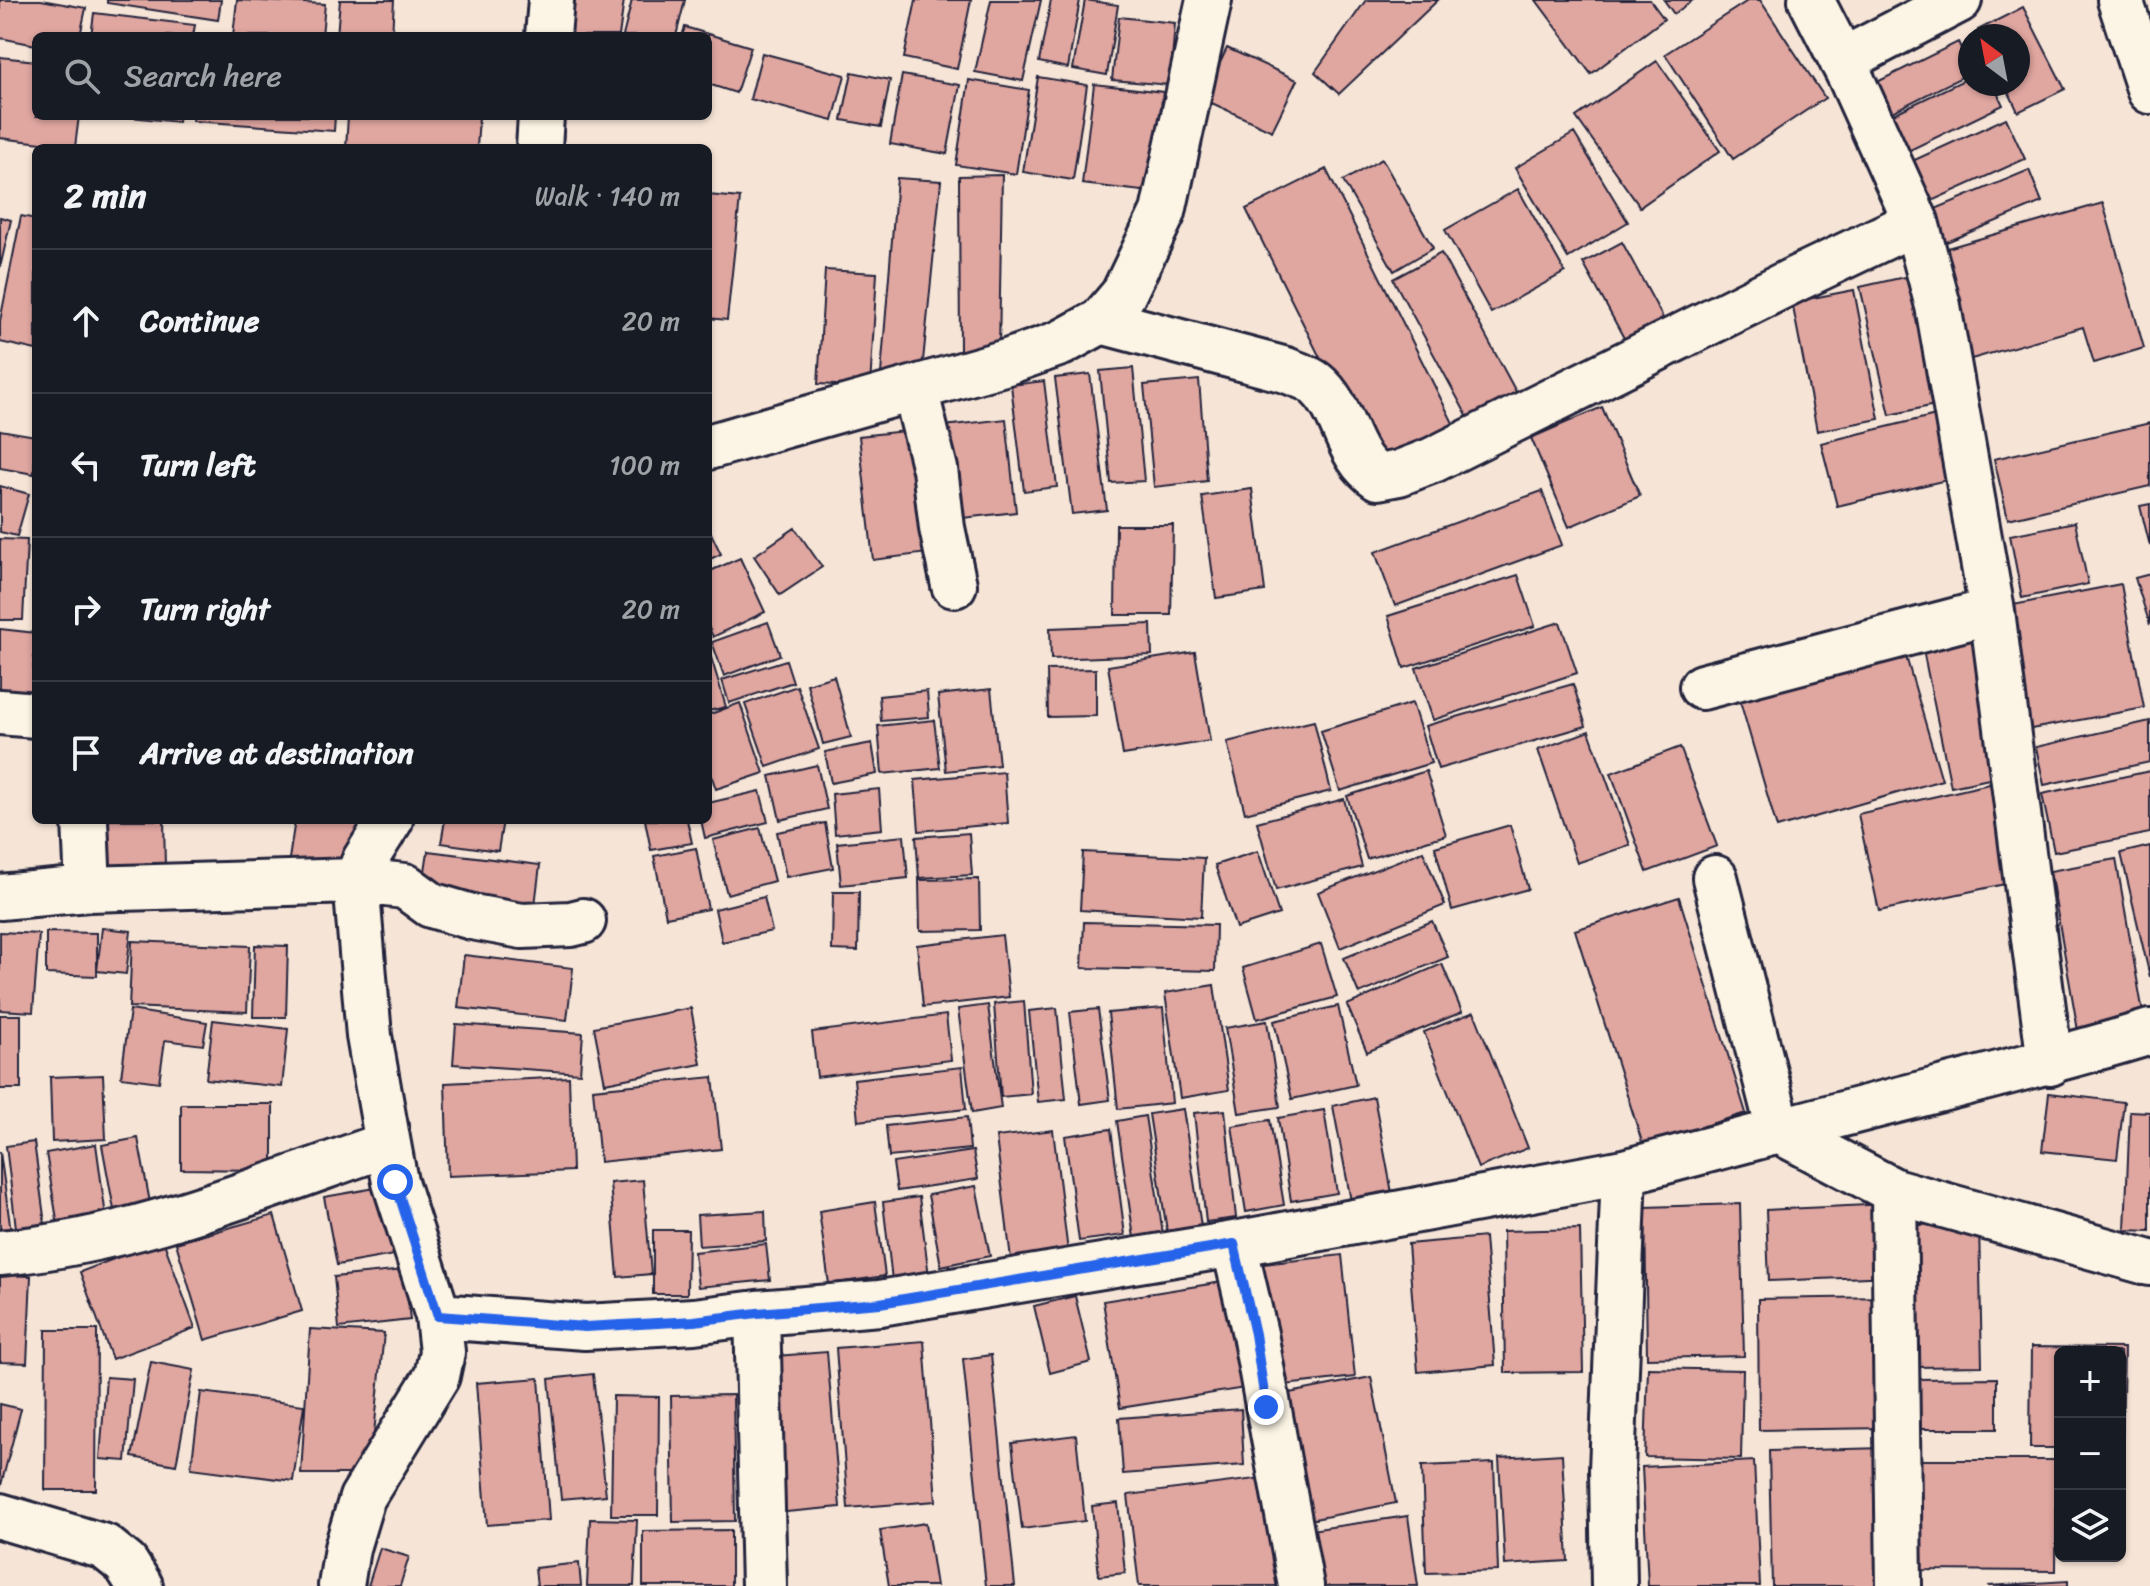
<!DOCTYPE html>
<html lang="en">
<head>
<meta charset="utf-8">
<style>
	body { margin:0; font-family:Sriracha,sans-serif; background:#242831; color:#f1f3f6 }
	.controls { position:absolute; right:24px; bottom:24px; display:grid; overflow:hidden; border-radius:12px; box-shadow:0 2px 6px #0004 }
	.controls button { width:72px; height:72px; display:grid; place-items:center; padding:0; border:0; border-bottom:2px solid #363941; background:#171b24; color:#f1f3f6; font:40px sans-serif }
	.compass { position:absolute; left:1958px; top:24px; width:72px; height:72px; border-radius:50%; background:#171b24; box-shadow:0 2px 6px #0004; rotate:328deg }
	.stop { position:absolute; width:24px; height:24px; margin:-18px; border:6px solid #2563eb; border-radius:50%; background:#fff }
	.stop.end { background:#2563eb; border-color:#fff; box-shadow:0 2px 8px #0008 }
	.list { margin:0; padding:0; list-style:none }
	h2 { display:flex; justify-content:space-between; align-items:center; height:104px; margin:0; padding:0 32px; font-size:34px }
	h2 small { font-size:26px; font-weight:400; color:#9ea1a6 }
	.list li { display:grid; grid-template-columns:52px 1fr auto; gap:24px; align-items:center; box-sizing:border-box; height:144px; padding:0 32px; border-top:2px solid #363941 }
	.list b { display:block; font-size:30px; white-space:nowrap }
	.list em { font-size:26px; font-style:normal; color:#9ea1a6 }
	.icon { flex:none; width:44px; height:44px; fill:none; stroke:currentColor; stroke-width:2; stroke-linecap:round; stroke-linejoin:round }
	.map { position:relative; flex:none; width:2150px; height:1586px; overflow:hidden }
	.search { position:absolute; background:#171b24; box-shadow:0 2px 6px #0004; left:32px; top:32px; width:680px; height:88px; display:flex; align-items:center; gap:20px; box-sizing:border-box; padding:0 28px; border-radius:12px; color:#9ea1a6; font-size:30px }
	.panel { position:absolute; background:#171b24; box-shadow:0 2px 6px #0004; left:32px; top:144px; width:680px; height:680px; border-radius:12px }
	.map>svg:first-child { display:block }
	.building { fill:#e0a6a0; stroke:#22223b; stroke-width:2 }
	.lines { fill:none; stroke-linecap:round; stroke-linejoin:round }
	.street-casing { stroke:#22223b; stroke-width:50 }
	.street { stroke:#fcf5e5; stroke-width:44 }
	.route { stroke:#2563eb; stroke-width:10 }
</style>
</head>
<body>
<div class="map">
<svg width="2150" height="1586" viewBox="0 0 2150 1586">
	<rect width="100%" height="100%" fill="#f6e5d7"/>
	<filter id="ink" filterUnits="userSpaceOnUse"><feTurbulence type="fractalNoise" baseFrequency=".0125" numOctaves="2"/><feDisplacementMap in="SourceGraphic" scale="16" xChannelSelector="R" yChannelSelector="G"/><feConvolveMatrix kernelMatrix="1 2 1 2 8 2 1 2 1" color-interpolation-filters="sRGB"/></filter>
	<g filter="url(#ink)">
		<path class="building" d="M0,0H41L86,8L80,36H36V45L0,38Z
			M107,0H221L218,20L107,3Z
			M237,0L325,4L322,36H233Z
			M340,0H394L392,36H337Z
			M560,0H624L619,36H554Z
			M632,0H685L676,36H623Z
			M916,0H971L957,69L904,58Z
			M991,0H1041L1023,81L975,72Z
			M1051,0H1080L1068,68L1039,62Z
			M1085,0L1118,5L1107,75L1073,69Z
			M1366,0H1438L1339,94L1315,72Z
			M1536,0H1650L1664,19L1591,74Z
			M1664,0H1693L1674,14Z
			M1749,0H1760L1825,98L1733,159L1665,54Z
			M2023,7L2065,89L2018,112L2005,84H2018V36H1981L1978,30Z
			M94,13L195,25L193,36H91Z
			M1119,17L1175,23L1170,85L1112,80Z
			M685,27L751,47L736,93L708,84V36H682Z
			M1958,42L1970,67V73L1880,118L1865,88Z
			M1227,48L1297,80L1272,131L1203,99Z
			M762,53L845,75L833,121L750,99Z
			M0,57L36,61V116H79L75,147L0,138Z
			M1657,61L1720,151L1640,207L1576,117Z
			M852,72L890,80L881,127L842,120Z
			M902,75L960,85L947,154L890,144Z
			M1038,77L1087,85L1073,180L1023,172Z
			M1970,77V84H1993L2003,105L1902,154L1885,118Z
			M969,80L1029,90L1016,174L956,165Z
			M1094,84L1163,92L1150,192L1082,184Z
			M120,116H179L178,122Z
			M193,116H335L334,131L193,121Z
			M348,116H479L477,148H346Z
			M2006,118L2025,159L1927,203L1908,163Z
			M1574,133L1628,222L1568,258L1515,168Z
			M1382,159L1433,248L1394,271L1343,181Z
			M1326,169L1456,429L1376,470L1246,209Z
			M2029,170L2042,202L1942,244L1928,212Z
			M1002,175L999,352H960L959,176Z
			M897,178L941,181L922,371L881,374Z
			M1518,189L1565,272L1491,313L1445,230Z
			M708,195L740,198L727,320L708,318Z
			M2103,203L2144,348L2094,363L2083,327L1968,360L1937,251Z
			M21,216L36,219V350L0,342V321Z
			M0,217L11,220L0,268Z
			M1622,242L1669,329L1631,351L1583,263Z
			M1441,253L1521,401L1473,427L1393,279Z
			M825,270L877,273L870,387L818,384Z
			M1909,276L1939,404L1890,415L1860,287Z
			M1854,290L1879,419L1817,431L1792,302Z
			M1133,368L1144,481L1111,483L1100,371Z
			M1090,374L1107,510L1072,514L1055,378Z
			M1199,380L1207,481L1154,487L1144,385Z
			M1044,381L1057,487L1024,491L1011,385Z
			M1602,407L1640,496L1569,527L1531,438Z
			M1944,413L1959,477L1837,506L1821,443Z
			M1006,419L1016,512L945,520L935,427Z
			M2150,423V486L2008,519L1994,459Z
			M0,430L36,436L34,474L0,468Z
			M914,430L928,553L873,560L859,436Z
			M0,486L29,494L17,536L0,532Z
			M1252,489L1265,591L1216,598L1202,496Z
			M1542,491L1562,545L1395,606L1375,552Z
			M2150,504V546L2140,506Z
			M2075,522L2088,584L2022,598L2010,535Z
			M1116,525H1173L1171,615H1115Z
			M708,527L721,554L708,560Z
			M795,528L822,567L780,595L754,556Z
			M0,539L27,540L23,620H0Z
			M740,558L765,612L713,637L708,626V572Z
			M2150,574V625L2135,578Z
			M1518,575L1535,626L1404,668L1388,616Z
			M2121,584L2144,708L2031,729L2008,606Z
			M768,622L780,655L724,676L712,642Z
			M1560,622L1577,673L1433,720L1416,668Z
			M1151,624L1152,655L1051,659L1050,628Z
			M1983,627L2013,774L1951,787L1921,640Z
			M0,629L36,633L31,703L0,700Z
			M708,647L726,707L708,711Z
			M1195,652L1210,741L1123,755L1108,666Z
			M1905,653L1942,780L1777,828L1740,701Z
			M786,660L793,682L729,703L722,680Z
			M1096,669V716L1048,717L1047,670Z
			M834,676L851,737L823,744L807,684Z
			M1573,684L1586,726L1438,769L1425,726Z
			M797,686L819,749L767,767L745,704Z
			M991,689L999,765L946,771L938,695Z
			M927,691L929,717L881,721L879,696Z
			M740,703L764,773L716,789L708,766V715Z
			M1412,703L1431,763L1340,791L1321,731Z
			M934,720L940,768L882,774L878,726Z
			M1314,721L1331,791L1245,813L1227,742Z
			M2150,721V762L2044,785L2036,747Z
			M1589,731L1630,845L1577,863L1538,750Z
			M872,743L877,774L831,783L825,752Z
			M1680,747L1717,846L1647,872L1611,773Z
			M817,765L827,809L780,820L770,776Z
			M1426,771L1446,835L1367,859L1347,796Z
			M2150,771V833L2054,852L2042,794Z
			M1004,772L1008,823L919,831L915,780Z
			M1998,782L2019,881L1879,911L1858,814Z
			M879,789L882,829L835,834L832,794Z
			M760,791L768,822L705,838L701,820H708V803Z
			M1344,799L1362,867L1276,890L1257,822Z
			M106,820H164L165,867L107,868Z
			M295,820H379L357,861L289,859Z
			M445,820H503L498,851L441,843Z
			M645,820H687L692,843L651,850Z
			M825,823L833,868L786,877L777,832Z
			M1510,825L1528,889L1452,910L1435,847Z
			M760,828L774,881L727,894L713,840Z
			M969,833L972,875L919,878L916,837Z
			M904,836L908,878L841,885L837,843Z
			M2150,846V977L2121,853Z
			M696,848L708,909L666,917L654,856Z
			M428,851L540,865L535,905L422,891Z
			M1258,851L1279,914L1236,928L1215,865Z
			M1423,851L1445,905L1340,948L1318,892Z
			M1083,852L1204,858L1201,917L1080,910Z
			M2116,859L2146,1030L2080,1042L2050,871Z
			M979,879L980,930L920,931L919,880Z
			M833,892H859L858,951L832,950Z
			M764,897L772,931L722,942L715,909Z
			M1679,897L1746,1113L1643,1145L1575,930Z
			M1432,921L1448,957L1359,994L1344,958Z
			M1084,922L1216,925L1215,971L1082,968Z
			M102,928L131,931L126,974L97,971Z
			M0,932L39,934L33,1012L0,1010Z
			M46,932L97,933V976L46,974Z
			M1002,935L1009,997L923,1007L917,945Z
			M132,941L250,946L247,1012L129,1007Z
			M1321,944L1337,997L1257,1019L1243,968Z
			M255,945L288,946L286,1017H253Z
			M464,955L573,968L567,1020L458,1008Z
			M1442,964L1462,1012L1367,1052L1347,1005Z
			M1214,985L1229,1090L1180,1098L1165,993Z
			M1024,1001L1031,1094L1001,1097L994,1004Z
			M988,1005L1001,1108L972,1113L958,1009Z
			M1338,1006L1356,1085L1292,1099L1274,1021Z
			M691,1008L701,1064L605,1083L594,1027Z
			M1057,1008L1066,1099L1038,1102L1029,1011Z
			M1163,1008L1172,1103L1118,1109L1108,1013Z
			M1098,1009L1110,1100L1081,1104L1070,1012Z
			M130,1010L207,1022L203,1045L165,1040L159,1082L121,1077Z
			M1474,1012L1528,1148L1478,1168L1424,1032Z
			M0,1015H21V1089H0Z
			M946,1015L951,1060L817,1077L812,1032Z
			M213,1020L288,1029L282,1087L206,1079Z
			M1267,1021L1280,1107L1239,1113L1225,1028Z
			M456,1024L583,1033L580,1073L453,1064Z
			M962,1067L966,1109L858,1121L854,1079Z
			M103,1075L106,1139L52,1142L50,1077Z
			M569,1077L572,1171L448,1176L445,1083Z
			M713,1077L721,1149L600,1162L593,1089Z
			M2049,1093L2124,1102L2117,1159L2042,1151Z
			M1374,1097L1392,1193L1351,1201L1333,1106Z
			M181,1104H273V1170L181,1169Z
			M1183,1109L1201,1226L1167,1231L1149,1114Z
			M1225,1110L1236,1218L1206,1222L1194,1113Z
			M1324,1110L1337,1193L1291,1201L1278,1118Z
			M2130,1111L2150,1112V1231L2125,1230Z
			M1145,1116L1163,1234L1134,1238L1117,1121Z
			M967,1117L970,1149L889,1157L886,1126Z
			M1270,1120L1284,1205L1246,1212L1232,1126Z
			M1111,1129L1125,1235L1079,1241L1065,1136Z
			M1053,1130L1068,1252L1011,1259L996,1137Z
			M138,1138L153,1219L117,1226L102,1145Z
			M34,1142L47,1239L18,1244L6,1146Z
			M96,1144L108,1231L60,1238L46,1153Z
			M973,1151L978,1179L897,1191L893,1163Z
			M0,1152L12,1239L0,1241Z
			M643,1180L651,1274L618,1277L610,1183Z
			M387,1186L399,1254L337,1265L324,1197Z
			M976,1186L990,1256L941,1266L928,1195Z
			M919,1197L929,1276L892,1280L883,1202Z
			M875,1202L885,1276L829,1284L819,1211Z
			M1740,1204L1744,1356L1647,1358L1645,1207Z
			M1888,1204L1892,1276L1769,1281L1766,1210Z
			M765,1211L766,1241L699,1246L697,1215Z
			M274,1215L302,1311L205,1340L176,1243Z
			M1979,1224L1982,1366L1916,1367L1914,1225Z
			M1580,1229L1583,1372L1505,1373L1503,1231Z
			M653,1230H688L687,1294H653Z
			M1485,1237L1495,1365L1418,1372L1408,1244Z
			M163,1240L195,1328L112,1359L80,1272Z
			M766,1244L770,1280L698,1287L694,1252Z
			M1342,1255L1355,1377L1267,1387L1255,1265Z
			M404,1270L410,1320L339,1328L334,1277Z
			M0,1275L31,1276L27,1363L0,1362Z
			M1229,1281L1245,1388L1120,1408L1103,1301Z
			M1075,1296L1091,1362L1050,1373L1034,1306Z
			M1890,1297V1428L1759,1430L1758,1299Z
			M310,1329L384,1333L370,1474H301Z
			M46,1330H97L96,1490H45Z
			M924,1341L936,1501L848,1508L836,1348Z
			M2031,1347L2124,1348L2122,1449L2120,1352H2060V1448H2030Z
			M827,1352L840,1507L776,1513L763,1357Z
			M991,1355L1015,1586H986L963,1359Z
			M151,1362L194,1370L176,1465L132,1457Z
			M1648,1368L1743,1370L1741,1459L1645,1457Z
			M593,1374L606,1495L561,1499L549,1379Z
			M106,1377L133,1379L126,1461L100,1459Z
			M1371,1377L1396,1503L1294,1523L1269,1397Z
			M539,1378L549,1520L487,1525L476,1383Z
			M1997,1378V1429H1919L1918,1379Z
			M201,1392L304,1405L293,1481L191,1468Z
			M733,1395L735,1521L673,1522L671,1396Z
			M613,1396L659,1397L658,1515H611Z
			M0,1404L21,1409L0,1489Z
			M1241,1409L1244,1465L1123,1474L1119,1418Z
			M1076,1435L1085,1521L1022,1529L1012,1443Z
			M1885,1448L1888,1586H1772L1769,1451Z
			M1562,1454L1568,1561L1505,1565L1499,1458Z
			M1920,1460H2057L2056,1571L1920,1570Z
			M1754,1461L1760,1586H1648L1642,1467Z
			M1494,1463L1498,1571L1426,1573L1422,1466Z
			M1271,1477L1283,1586H1139L1128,1495Z
			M1118,1503L1125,1573L1099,1576L1092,1506Z
			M1408,1516L1418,1586H1303L1296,1532Z
			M590,1519L637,1520L634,1586H587Z
			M926,1523L936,1586H889L880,1530Z
			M731,1530V1586H643V1531Z
			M380,1548L409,1557L400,1586H368Z
			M579,1563L581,1586H537L535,1568Z
			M2068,1581V1586H1988Z"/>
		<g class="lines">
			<g class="street-casing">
				<path id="street" d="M1811,0L1850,76L1916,222L1938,306L1992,611L2050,1063
					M2120,0L2150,91
					M548,36L551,0
					M1842,61L1959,0
					M539,148L541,116
					M1101,321L1286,370C1295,374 1308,377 1315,383C1346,408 1344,455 1378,477L1399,473L1433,460L1796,279L1916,222
					M915,389L935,469L942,528L954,585
					M708,447L1007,362L1061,343L1101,321L1123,295L1163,212L1209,0
					M1702,687L1992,611
					M0,712L36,715
					M85,820L88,889
					M1715,878L1779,1131C1902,1097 2027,1070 2150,1032
					M0,897L88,889L356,881L405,886L431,905L472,917L522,926L571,924L583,921
					M1894,1191L1899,1586
					M1234,1244L1255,1334L1301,1586
					M0,1253C134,1241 261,1188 388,1144
					M757,1313L764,1586
					M438,1316L585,1327L694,1321L757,1313L880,1303L1234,1244L1624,1172L1779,1131L1894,1191L2150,1263
					M0,1516L105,1547L126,1564L140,1586
					M341,1586L347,1548L362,1498L437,1376L442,1352L438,1316L395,1182L388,1144L369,1036L356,881L365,860L390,820
					M1614,1586L1612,1470L1624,1172"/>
			</g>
			<use href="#street" class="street"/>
		</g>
	</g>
	<g class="lines" filter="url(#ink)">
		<path class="route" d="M395,1182L438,1316L585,1327L694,1321L757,1313L880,1303L1234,1244L1255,1334L1266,1407"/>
	</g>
</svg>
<div class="controls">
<button>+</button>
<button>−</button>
<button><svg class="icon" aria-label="layers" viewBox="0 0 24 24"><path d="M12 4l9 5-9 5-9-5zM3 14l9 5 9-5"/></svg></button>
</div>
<svg class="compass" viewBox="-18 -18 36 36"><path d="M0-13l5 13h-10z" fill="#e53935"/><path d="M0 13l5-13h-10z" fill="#9ea1a6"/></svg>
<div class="stop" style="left:395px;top:1182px"></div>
<div class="stop end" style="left:1266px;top:1407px"></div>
<div class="search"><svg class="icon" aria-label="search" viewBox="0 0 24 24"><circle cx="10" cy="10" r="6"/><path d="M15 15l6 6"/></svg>Search here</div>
<section class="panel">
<h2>2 min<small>Walk · 140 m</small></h2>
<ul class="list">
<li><svg class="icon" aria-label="ahead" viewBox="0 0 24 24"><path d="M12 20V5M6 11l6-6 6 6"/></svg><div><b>Continue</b></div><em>20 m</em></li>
<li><svg class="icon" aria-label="left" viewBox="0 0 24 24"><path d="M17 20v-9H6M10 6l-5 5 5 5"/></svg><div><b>Turn left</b></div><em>100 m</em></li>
<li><svg class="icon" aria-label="right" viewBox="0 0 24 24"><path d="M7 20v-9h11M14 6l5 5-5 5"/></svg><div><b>Turn right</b></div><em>20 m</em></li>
<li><svg class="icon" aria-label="arrive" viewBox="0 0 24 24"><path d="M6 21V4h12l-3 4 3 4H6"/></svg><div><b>Arrive at destination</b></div></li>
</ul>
</section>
</div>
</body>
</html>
